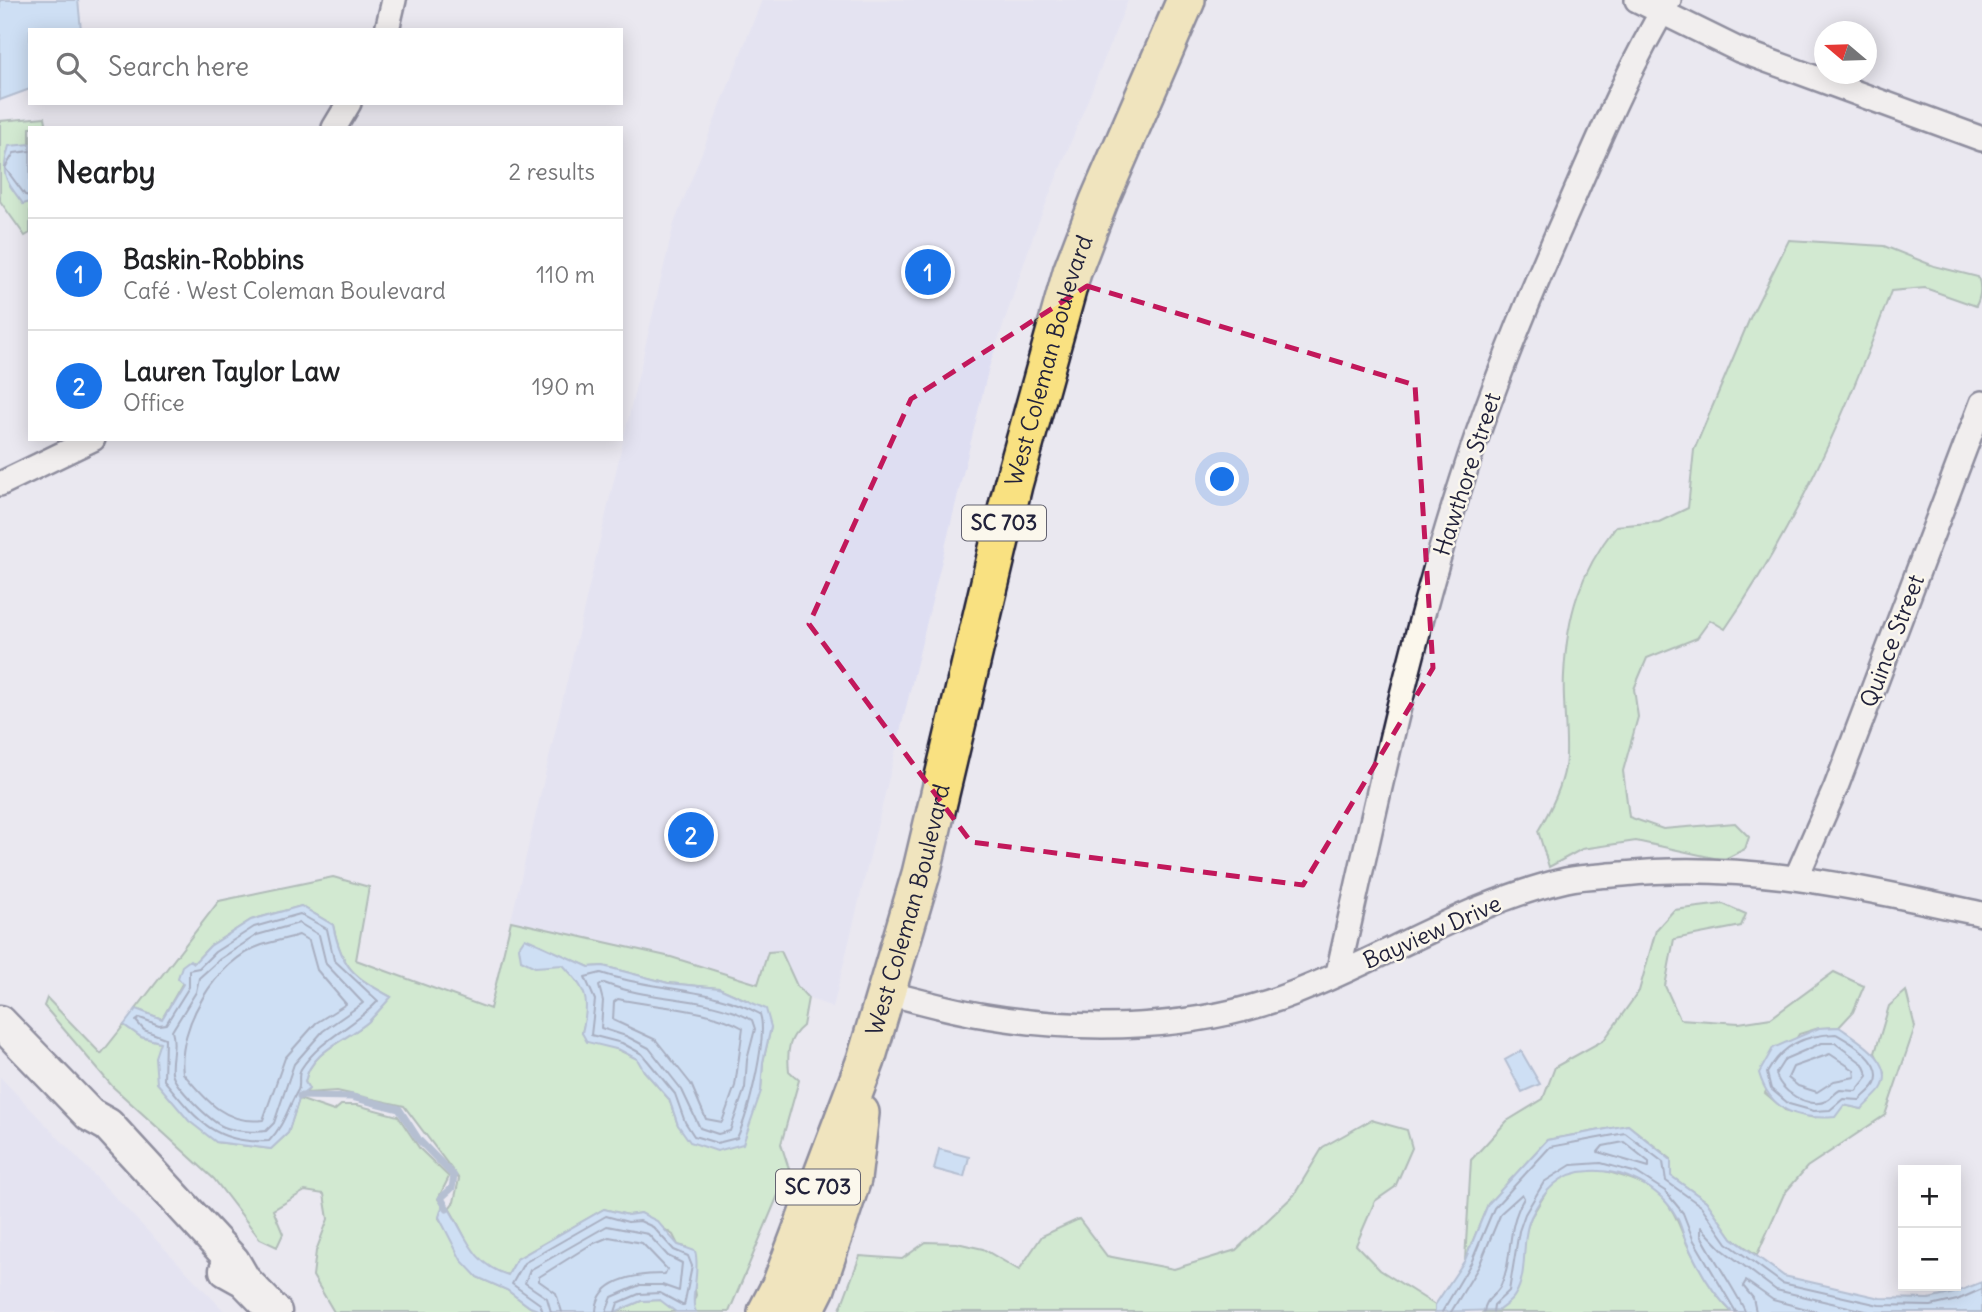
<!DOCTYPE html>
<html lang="en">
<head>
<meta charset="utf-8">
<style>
	body { margin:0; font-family:Delius,sans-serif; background:#f6f6f6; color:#202124 }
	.controls { position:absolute; right:21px; bottom:21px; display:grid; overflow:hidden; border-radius:0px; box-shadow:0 4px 18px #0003 }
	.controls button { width:63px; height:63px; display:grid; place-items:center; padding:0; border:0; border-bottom:2px solid #e0e0e0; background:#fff; color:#202124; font:35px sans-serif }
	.compass { position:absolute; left:1814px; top:21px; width:63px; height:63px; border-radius:50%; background:#fff; box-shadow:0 4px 18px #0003; rotate:289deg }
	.you { position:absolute; left:1223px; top:480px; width:24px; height:24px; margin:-18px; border:5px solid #fff; border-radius:50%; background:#1a73e8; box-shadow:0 0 0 10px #1a73e833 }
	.badge { display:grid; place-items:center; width:46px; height:46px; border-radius:50%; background:#1a73e8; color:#fff; font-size:23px; font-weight:700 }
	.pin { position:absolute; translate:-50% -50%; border:4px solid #fff; box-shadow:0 2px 7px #0006 }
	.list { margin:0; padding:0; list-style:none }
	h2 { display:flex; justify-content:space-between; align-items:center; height:91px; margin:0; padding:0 28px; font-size:30px }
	h2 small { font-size:23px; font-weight:400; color:#757577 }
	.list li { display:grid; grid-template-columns:46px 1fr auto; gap:21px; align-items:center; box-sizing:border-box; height:112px; padding:0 28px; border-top:2px solid #e0e0e0 }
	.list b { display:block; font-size:26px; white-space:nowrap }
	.list p { margin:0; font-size:23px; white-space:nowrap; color:#757577 }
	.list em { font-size:23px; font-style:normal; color:#757577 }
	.icon { flex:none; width:38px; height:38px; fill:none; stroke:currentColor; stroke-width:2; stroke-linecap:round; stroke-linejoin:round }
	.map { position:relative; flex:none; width:1982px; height:1312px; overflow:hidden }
	.search { position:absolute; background:#fff; box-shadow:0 4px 18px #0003; left:28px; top:28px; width:595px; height:77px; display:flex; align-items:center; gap:18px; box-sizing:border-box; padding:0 24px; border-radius:0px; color:#757577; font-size:26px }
	.panel { position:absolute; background:#fff; box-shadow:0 4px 18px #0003; left:28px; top:126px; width:595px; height:315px; border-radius:0px }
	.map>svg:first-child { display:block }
	.built { fill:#dedef2 }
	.green { fill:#b5eaac; stroke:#6c8674; stroke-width:2; fill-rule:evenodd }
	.water { fill:#aed6f8; stroke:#768eac; stroke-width:2 }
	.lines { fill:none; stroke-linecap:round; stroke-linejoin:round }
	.shore { stroke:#5a6a87; stroke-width:2 }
	.stream { stroke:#768eac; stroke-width:7 }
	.minor-casing { stroke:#22223b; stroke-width:28 }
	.secondary-casing { stroke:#22223b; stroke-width:37 }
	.primary-casing { stroke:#22223b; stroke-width:42 }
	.minor { stroke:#fbf7ec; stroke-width:23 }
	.secondary { stroke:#fbf7ec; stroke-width:32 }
	.primary { stroke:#f9e181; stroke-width:37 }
	.marked { fill:none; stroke:#c2185b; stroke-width:5; stroke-dasharray:14 9; stroke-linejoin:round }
	.labels { text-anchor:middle; stroke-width:5; stroke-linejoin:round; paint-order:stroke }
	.shield { fill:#fbf7ec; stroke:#636270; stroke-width:2 }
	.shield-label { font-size:21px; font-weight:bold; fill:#22223b }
	.street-label { font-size:23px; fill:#22223b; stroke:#fbf7ec }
</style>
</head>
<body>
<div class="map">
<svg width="1982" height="1312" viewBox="0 0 1982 1312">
	<rect width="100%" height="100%" fill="#eae8f0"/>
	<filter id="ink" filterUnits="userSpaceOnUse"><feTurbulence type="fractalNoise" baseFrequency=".0143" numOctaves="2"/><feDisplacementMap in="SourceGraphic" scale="14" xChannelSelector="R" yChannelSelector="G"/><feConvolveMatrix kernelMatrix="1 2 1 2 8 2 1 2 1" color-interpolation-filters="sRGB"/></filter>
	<g filter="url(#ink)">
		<path class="built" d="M762,0H1128L1034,233L989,367L833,1007L808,998L797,986L780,952H768L758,984L671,957L511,921L674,224Z
			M0,1077L225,1312H0Z"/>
		<path class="green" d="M45,117L47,128H30V233L25,236L0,201V121Z
			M1789,240L1884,246L1934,266L1978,277C1982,287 1981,296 1976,306L1925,288L1891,291C1848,409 1796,526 1725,629L1710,620L1697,638L1647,658L1634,689L1638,717L1623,771L1629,817L1663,829L1735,823L1749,837L1745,849L1723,860L1636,841L1582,849L1549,867L1538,831C1550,811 1561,790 1565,767C1569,743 1562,702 1564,675C1567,615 1579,574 1616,526L1659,522L1688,508L1694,450L1750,318Z
			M333,877L369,887L356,960L490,1009L511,921L671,957L758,984L768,952L781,951L797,986L808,998L803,1026C788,1038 787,1052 789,1071L799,1080L781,1144L789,1169L729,1312H696L692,1306L696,1295L686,1247L678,1245L673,1235L641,1213L628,1215L604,1209L517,1259L508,1275C468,1264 469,1239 449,1208L454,1202L459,1179L404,1106L337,1091L306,1093L309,1089L305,1082C310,1051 347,1040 368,1022C376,1014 383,1005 391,997C353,976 342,969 333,925L301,906L251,920L210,946L194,963L162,1019L136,1009L219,901ZM525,939L589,967L603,966L668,983L719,988L749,1001L771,1027L763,1062L761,1091L678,1125L669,1099L644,1071L638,1059L582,1033C584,1023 589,1010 587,1000C583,972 546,953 525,939Z
			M1723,904L1746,914L1741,926L1674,939L1665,986L1680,1019L1739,1023L1771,1018L1834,972L1864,986L1853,1012L1839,1027L1819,1028L1799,1034L1765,1093L1785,1110L1814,1118L1844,1105L1862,1109L1885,1073L1875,1053L1889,1006L1906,991L1915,1027L1885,1115L1807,1167L1784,1194L1757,1255L1732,1238L1706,1201L1671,1176V1159L1628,1125L1547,1140L1488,1204L1465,1260L1471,1160L1507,1121L1543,1099L1555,1067L1604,1040L1639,991L1656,930L1674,910Z
			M47,998L101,1054L124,1025L141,1037L160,1042L216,1142L271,1149L288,1133L299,1099L334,1111L341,1105H357L398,1116L420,1149L449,1177L438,1199L443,1206L439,1218L477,1277L507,1290L530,1307L543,1312H334L313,1276L316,1251L328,1219L324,1194L305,1191L273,1210L283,1234L277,1247L260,1239L214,1179L112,1086L44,1006Z
			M1371,1120L1407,1130L1412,1148L1395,1187L1375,1201L1356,1245L1380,1270L1435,1305V1312H839L860,1256L902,1259L926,1242L957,1243L983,1249L1019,1270L1042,1236L1079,1219L1107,1256L1174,1269L1236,1250L1294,1195L1323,1147Z
			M1601,1170C1622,1176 1644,1181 1661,1196C1675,1210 1679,1226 1687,1244C1699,1268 1712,1293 1732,1312H1483L1522,1270L1525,1234L1531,1217L1550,1186L1573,1171Z
			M661,1300L676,1312H615L641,1301Z"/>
		<path class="water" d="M0,0H78L81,30H30V89L0,100Z
			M30,144V202L23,204C5,179 0,176 9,146Z
			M301,906L333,925C342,969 353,976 391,997C384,1005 376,1014 368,1022C347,1040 310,1051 305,1082L309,1089L300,1096L288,1133L271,1149L216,1142L189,1121L157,1083L155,1057L160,1042L141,1037L124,1025L136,1009L162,1019L183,984L178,978L182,966L190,960L194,963L210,946L251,920Z
			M525,938L589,967L603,966L668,983L719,988L766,1009L771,1027L763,1062L761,1091L743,1144L717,1151L690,1142L678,1125L669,1099L644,1071L637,1059L620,1050L587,1042L582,1033C590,997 587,991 563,965L535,967L521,960L519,947Z
			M1839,1027C1856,1039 1898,1062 1881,1089C1876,1096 1867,1103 1862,1109L1844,1105L1835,1117C1798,1120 1770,1111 1759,1073L1773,1048L1819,1028Z
			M1521,1051L1540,1084L1522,1092L1505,1060Z
			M1628,1125L1671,1160V1176L1706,1201L1732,1238L1784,1276L1880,1298L1929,1299L1954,1293L1982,1282V1312H1732C1712,1293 1697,1266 1686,1241C1682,1233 1681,1223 1676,1216C1660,1187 1622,1169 1590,1171C1560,1172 1544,1190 1531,1217C1520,1241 1529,1273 1515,1295C1512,1301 1504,1306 1499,1310L1435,1312V1305L1465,1260L1488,1204L1547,1140Z
			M939,1149L969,1157L964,1177L934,1169Z
			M444,1201C465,1231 470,1264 508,1275L517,1259L604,1209L628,1215L641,1213L657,1221L678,1245L695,1251C701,1271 689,1299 696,1312H676L660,1300L641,1301L615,1312H543L530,1307L507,1290L477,1277L461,1260L439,1217Z"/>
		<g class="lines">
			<path class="shore" d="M30,151L14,153L5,168L25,195L30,196
				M300,914L327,929L334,960L378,1001C354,1027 321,1038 301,1069C297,1076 301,1084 298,1090C288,1107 284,1126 269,1141C215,1145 196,1119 164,1080L165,1038L144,1030L136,1021L140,1018L159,1025L166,1024L189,987V970L199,968L215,952L254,927Z
				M299,923L319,935L326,964L363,1003L323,1031L294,1064L274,1123L266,1131C255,1133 235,1131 224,1127C211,1122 174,1086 172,1073C170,1057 177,1046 172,1031L196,992L199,978L220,959L257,935Z
				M299,935L309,941L317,970L346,1004L316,1023L285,1058L263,1120C225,1125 205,1099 183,1073C177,1027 216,960 262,945C274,941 287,939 299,935Z
				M601,973C653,991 712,987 760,1014C768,1037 748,1115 737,1138L717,1143L694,1136L685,1122L675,1094L642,1054L622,1043L591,1035L595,1000L585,977Z
				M604,983C652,1002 707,995 752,1020L755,1029L747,1060L745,1088L730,1131L718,1134L700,1128L682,1090L649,1048L626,1036L601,1028L603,1001L599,986Z
				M618,999C659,1008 707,1008 743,1028L735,1086L722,1122L706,1119L691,1084L656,1040L613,1020L614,1002Z
				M1836,1034C1850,1042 1886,1062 1875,1084C1872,1090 1864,1095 1860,1100L1843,1099L1830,1110L1814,1111L1789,1104L1771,1089L1767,1073C1782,1045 1804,1035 1836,1034Z
				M1822,1043H1835L1863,1064L1868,1076L1856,1091L1840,1090C1834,1093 1831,1099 1826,1101C1809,1110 1778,1090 1776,1073L1785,1059Z
				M1830,1054L1854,1070L1855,1077L1834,1081L1817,1092L1798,1086L1788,1078L1793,1067Z
				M1624,1142L1649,1162V1167L1598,1152L1603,1146Z
				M543,1312L540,1304L512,1284L524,1263L606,1216L628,1222L640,1221L653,1227L674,1250L688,1256L692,1266L684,1306L660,1293L639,1294L618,1303L615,1312
				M551,1312L547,1298L525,1283L530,1270L607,1226L648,1234L668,1256L682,1263L679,1291L662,1285H640L612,1297L606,1312
				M562,1312L556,1293L539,1281V1277L590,1245L609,1237L642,1243L667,1269L665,1274C639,1274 597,1278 596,1312
				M1442,1312L1471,1263L1494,1208L1550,1147L1625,1133L1663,1162L1666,1181L1701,1206L1727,1243L1782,1283L1879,1305L1931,1306L1957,1300L1982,1289
				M1451,1312L1479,1266L1501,1213L1522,1194L1524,1198C1505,1231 1514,1257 1501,1285C1496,1296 1485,1298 1484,1312
				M1493,1312L1494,1305L1509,1291L1519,1231L1525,1214L1544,1182L1571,1165L1601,1163L1637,1173L1665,1191L1683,1213L1693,1239L1736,1312
				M1745,1312C1745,1306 1707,1248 1701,1235V1227L1723,1250L1776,1290L1870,1312
				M1756,1312L1753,1298L1743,1286L1746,1281L1773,1300L1818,1312"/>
			<path class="stream" d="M300,1096L352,1097L399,1109L419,1140L454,1176L452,1188L441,1198L447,1209"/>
			<g class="minor-casing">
				<path id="minor" d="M1637,0L1739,50L1982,139
					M387,30L394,0
					M334,128L349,103
					M0,484L93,439
					M1797,876L1836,787L1982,403
					M1338,973C1375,809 1410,642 1462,481C1492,386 1530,295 1570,205C1600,136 1630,65 1669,0
					M887,993C920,1001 953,1011 986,1016C1086,1033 1200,1030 1294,993C1385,958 1470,902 1566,880C1585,876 1605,876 1623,874C1746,861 1863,888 1982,914"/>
			</g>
			<g class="secondary-casing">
				<path id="secondary" d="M0,1022L90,1115L108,1125L233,1261L244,1280
					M226,1270L244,1280L275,1312"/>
			</g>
			<g class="primary-casing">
				<g id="primary">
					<path id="s1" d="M767,1312L781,1285L866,1060L921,874L1013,485L1072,272L1099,201L1186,0"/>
					<path d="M804,1312L816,1288L852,1179L860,1113"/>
				</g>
			</g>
			<use href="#minor" class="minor"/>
			<use href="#secondary" class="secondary"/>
			<use href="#primary" class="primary"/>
		</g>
	</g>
	<path d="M0 0H1982V1312H0ZM1087,286L1415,385L1433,668L1303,885L971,842L809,624L911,399Z" fill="#eae8f0" fill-opacity=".55" fill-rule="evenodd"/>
	<path class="marked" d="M1087,286L1415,385L1433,668L1303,885L971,842L809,624L911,399Z"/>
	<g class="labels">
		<g class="shield">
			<rect x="962" y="505.5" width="84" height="35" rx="5"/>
			<rect x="776" y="1169.5" width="84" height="35" rx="5"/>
		</g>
		<g class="shield-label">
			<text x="1004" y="530">SC 703</text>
			<text x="818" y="1194">SC 703</text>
		</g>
		<g class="street-label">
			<text dy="8" stroke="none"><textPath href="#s1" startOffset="994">West Coleman Boulevard</textPath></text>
			<text transform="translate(1467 474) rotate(-72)" y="8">Hawthore Street</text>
			<text transform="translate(1892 641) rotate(-69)" y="8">Quince Street</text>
			<text dy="8" stroke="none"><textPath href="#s1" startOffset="427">West Coleman Boulevard</textPath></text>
			<text transform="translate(1432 932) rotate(-24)" y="8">Bayview Drive</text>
		</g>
	</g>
</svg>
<div class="controls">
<button>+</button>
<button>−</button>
</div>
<svg class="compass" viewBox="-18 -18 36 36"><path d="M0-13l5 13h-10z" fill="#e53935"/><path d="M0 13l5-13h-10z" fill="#757577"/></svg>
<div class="you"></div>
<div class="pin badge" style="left:928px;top:272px">1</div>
<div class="pin badge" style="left:691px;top:835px">2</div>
<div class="search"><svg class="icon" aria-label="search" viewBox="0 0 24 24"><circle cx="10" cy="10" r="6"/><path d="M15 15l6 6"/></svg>Search here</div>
<section class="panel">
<h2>Nearby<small>2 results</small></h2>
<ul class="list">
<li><span class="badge">1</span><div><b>Baskin-Robbins</b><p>Café · West Coleman Boulevard</p></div><em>110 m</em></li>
<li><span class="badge">2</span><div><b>Lauren Taylor Law</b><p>Office</p></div><em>190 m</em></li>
</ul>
</section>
</div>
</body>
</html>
